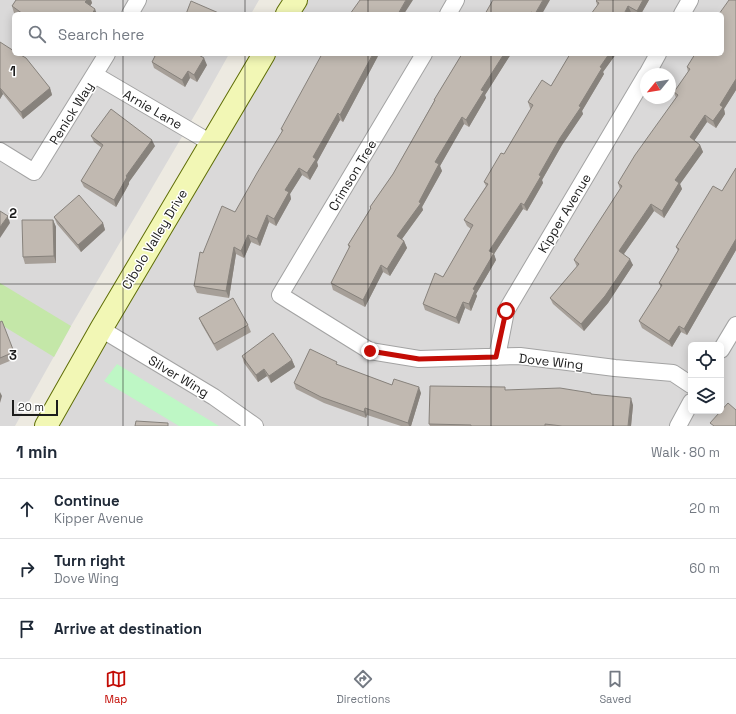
<!DOCTYPE html>
<html lang="en">
<head>
<meta charset="utf-8">
<style>
	body { margin:0; font-family:"Space Grotesk",sans-serif; background:#f2f2f3; color:#1f2937 }
	.controls { position:absolute; right:12px; bottom:12px; display:grid; overflow:hidden; border-radius:6px; box-shadow:0 2px 10px #0003 }
	.controls button { width:36px; height:36px; display:grid; place-items:center; padding:0; border:0; border-bottom:1px solid #e0e1e3; background:#fff; color:#1f2937; font:20px sans-serif }
	.compass { position:absolute; left:640px; top:68px; width:36px; height:36px; border-radius:50%; background:#fff; box-shadow:0 2px 10px #0003; rotate:240deg }
	.scale { position:absolute; left:12px; bottom:10px; width:46px; box-sizing:border-box; padding-left:4px; border:2px solid #1c1c1c; border-top:0; font-size:11px; line-height:14px; white-space:nowrap; color:#1c1c1c; -webkit-text-stroke:3px #fff; paint-order:stroke }
	.stop { position:absolute; width:12px; height:12px; margin:-9px; border:3px solid #c30c05; border-radius:50%; background:#fff }
	.stop.end { background:#c30c05; border-color:#fff; box-shadow:0 1px 4px #0008 }
	.list { margin:0; padding:0; list-style:none }
	h2 { display:flex; justify-content:space-between; align-items:center; height:52px; margin:0; padding:0 16px; font-size:17px }
	h2 small { font-size:13px; font-weight:400; color:#747a83 }
	.list li { display:grid; grid-template-columns:26px 1fr auto; gap:12px; align-items:center; box-sizing:border-box; height:60px; padding:0 16px; border-top:1px solid #e0e1e3 }
	.list b { display:block; font-size:15px; white-space:nowrap }
	.list p { margin:0; font-size:13px; white-space:nowrap; color:#747a83 }
	.list em { font-size:13px; font-style:normal; color:#747a83 }
	.icon { flex:none; width:22px; height:22px; fill:none; stroke:currentColor; stroke-width:2; stroke-linecap:round; stroke-linejoin:round }
	.map { position:relative; flex:none; width:736px; height:426px; overflow:hidden }
	.search { position:absolute; background:#fff; box-shadow:0 2px 10px #0003; left:12px; right:12px; top:12px; height:44px; display:flex; align-items:center; gap:10px; box-sizing:border-box; padding:0 14px; border-radius:6px; color:#747a83; font-size:15px }
	.sheet { height:232px; background:#fff }
	nav { display:flex; justify-content:space-around; align-items:center; box-sizing:border-box; height:56px; border-top:1px solid #e0e1e3; background:#fff; font-size:11px; color:#747a83 }
	nav a { display:grid; justify-items:center; gap:2px }
	nav .on { color:#c30c05 }
	.map>svg:first-child { display:block }
	.residential { fill:#dad9d9; fill-rule:evenodd }
	.grass { fill:#c4e7a8 }
	.park { fill:#bef7c5 }
	.lines { fill:none; stroke-linecap:round; stroke-linejoin:round }
	.minor-casing { stroke:#a3a3a3; stroke-width:18 }
	.secondary-casing { stroke:#5f6e07; stroke-width:24 }
	.minor { stroke:#fff; stroke-width:16 }
	.secondary { stroke:#f2f7b5; stroke-width:22 }
	.wall { fill:#a69f98 }
	.shaded-wall { fill:#87827c }
	.building { fill:#c1b9b1; stroke:#87827c }
	.route { stroke:#c30c05; stroke-width:5 }
	.grid { fill:none; stroke:#1c1c1c; stroke-width:1; stroke-opacity:0.55 }
	.labels { text-anchor:middle; stroke-width:3; stroke-linejoin:round; paint-order:stroke }
	.street-label { font-size:13px; fill:#1c1c1c; stroke:#fff }
	.grid-label { font-size:13px; text-anchor:middle; font-weight:bold; fill:#1c1c1c; stroke:#fff; stroke-width:3; stroke-linejoin:round; paint-order:stroke }
</style>
</head>
<body>
<div class="map">
<svg width="736" height="426" viewBox="0 0 736 426">
	<rect width="100%" height="100%" fill="#edeae1"/>
	<path class="residential" d="M0,0H259L251,14H14V54H229L200,106L71,326L15,426H0Z
		M306,0H736V426H42L272,54H722V14H297ZM646,74H670V98H646ZM691,345H721V411H691Z"/>
	<path class="grass" d="M0,283L71,326L54,357L0,324Z"/>
	<path class="park" d="M117,364L219,426H179L104,381Z"/>
	<g class="lines">
		<g class="minor-casing">
			<path id="minor" d="M130,14L138,0
				M448,14L456,0
				M682,14L690,0
				M424,54L280,295L370,351L419,359L520,356L615,368L673,373L691,385
				M647,74L658,54
				M95,75L211,143
				M0,151L34,172L107,54
				M101,329L214,397L255,426
				M721,350L736,325
				M497,357L506,311L646,75
				M678,426L691,402"/>
		</g>
		<g class="secondary-casing">
			<path id="secondary" d="M287,14L296,0
				M46,426L101,329L264,54"/>
		</g>
		<use href="#minor" class="minor"/>
		<use href="#secondary" class="secondary"/>
	</g>
	<path class="wall" d="M16,0H91L92,3L90,6L97,14H16L14,13L12,6Z
		M649,0L641,14H634L631,12L597,5L596,1Z
		M736,0V90L724,109L725,114L716,128L707,122L694,141L700,145L703,152L680,184L682,189L664,218L654,211L624,254L633,265L608,303L584,331L553,304L550,298L577,267L574,260L620,189L618,183L676,98L674,92L688,72L687,67Z
		M0,42L50,88L52,95L23,119L3,94L0,99Z
		M462,54H511L485,95L486,98L469,127L464,124L440,166L442,171L422,207L423,210L402,239L404,241L407,248L390,276L383,272L365,307L333,290L331,283L349,248L348,245L370,209V207L393,174L434,101V100Z
		M570,54H616L603,72L604,74L582,111L583,114L562,145L542,180L543,183L527,211L523,209L494,254L496,260L476,294L477,296L471,311L465,308L459,324L425,310L423,304L443,277L471,229L467,226L464,220L486,186L484,182L504,154L531,109L530,108L528,102L551,86Z
		M378,56L343,122L340,120L317,162L318,166L310,180L302,175L290,194L291,199L276,226L269,222L260,246L251,242L244,258L236,254L229,298L197,293L194,286L203,253L235,212L282,132L281,129Z
		M152,62L207,65L197,82L190,78L185,87L154,68Z
		M91,136L155,146L129,182V184L116,207L84,187L81,181L102,148L94,142Z
		M736,168V250L687,335L681,332L672,347L642,328L639,321L661,288L659,283L678,251L676,247L722,191Z
		M54,217L103,223L105,230L81,252L57,224Z
		M53,220L56,227V263L25,264L23,257Z
		M199,318L248,325L251,332L217,351L202,325Z
		M0,322L14,352L17,358L0,365Z
		M242,356L292,360L295,367L271,383L267,376L258,382L244,363Z
		M337,365L392,385L421,393L411,426H401L367,415L366,418L324,403L296,389L294,383Z
		M505,390L592,394L633,405L631,426H430L429,424Z"/>
	<path class="shaded-wall" d="M87,0H91L92,3L88,9L85,2Z
		M406,0H413L404,14H398Z
		M543,0H550L542,14H535Z
		M643,0H649L641,14H638L637,11Z
		M628,6L631,12L630,14H624Z
		M95,9L97,14H92Z
		M373,54H377L378,56L343,122L340,115Z
		M504,54H511L485,95L486,98L469,127L466,120L481,90Z
		M609,54H616L603,72L604,74L582,111L583,114L562,145L542,180L543,183L527,211L524,205L539,175L600,67Z
		M204,58L207,65L197,82L194,75Z
		M188,71L190,78L185,87L182,80Z
		M736,79V90L724,109L725,114L716,128L713,121L720,105Z
		M0,88L3,94L0,99Z
		M50,88L52,95L23,119L21,112Z
		M338,113L340,120L317,162L318,166L310,180L307,173L313,157Z
		M705,115L707,122L692,144L690,137Z
		M462,117L464,124L440,166L442,171L422,207L423,210L399,243L397,236L419,202L435,162Z
		M152,140L155,146L129,182V184L116,207L114,200L126,176Z
		M700,145L703,152L680,184L682,189L664,218L662,211L675,180Z
		M299,168L302,175L290,194L291,199L276,226L274,219L285,190Z
		M521,203L523,209L494,254L496,260L476,294L477,296L471,311L469,304L473,289L489,251Z
		M651,204L654,211L621,258L619,251Z
		M267,215L269,222L260,246L257,239Z
		M8,216L10,223L0,238V227Z
		M53,220L56,227V263L54,256Z
		M103,223L105,230L81,252L78,245Z
		M248,235L251,242L244,258L241,251Z
		M736,239V250L687,335L684,329Z
		M404,241L407,248L390,276L387,269Z
		M234,247L236,254L229,298L226,291Z
		M630,259L633,265L608,303L584,331L581,324Z
		M381,265L383,272L365,307L363,300Z
		M463,302L465,308L459,324L456,318Z
		M679,326L681,332L672,347L669,341Z
		M292,360L295,367L271,383L269,376Z
		M264,369L267,376L258,382L256,375Z
		M419,387L421,393L411,426H409L408,423Z
		M0,392L2,396L0,403Z
		M631,398L633,405L631,426H628Z
		M365,408L367,415L366,418L364,412Z"/>
	<path class="building" d="M16,0H87L85,2L95,9L92,14H46L45,13V14H23L12,6Z
		M360,0H406L398,14H350Z
		M493,0H543L535,14L531,12L530,14H485Z
		M597,0H643L637,11L628,6L624,14H591L599,3L596,1Z
		M729,0H736V79L720,105L723,107L713,121L705,115L690,137L700,145L675,180L679,183L662,211L651,204L619,251L630,259L605,296L581,324L550,298L579,264L574,260L622,186L618,183L635,155L678,95L674,92L690,69L687,67L695,54H722V14H719Z
		M191,1L221,14H186Z
		M0,42L14,51V54H19L26,58L50,88L21,112L0,88Z
		M156,54H197L204,58L194,75L188,71L182,80L152,62Z
		M322,54H373L340,115L338,113L313,157L316,159L307,173L299,168L285,190L289,192L274,219L267,215L257,239L248,235L241,251L234,247L226,291L194,286L200,252L203,253L222,206L235,212L257,173L283,130L281,129Z
		M462,54H504L481,90L484,91L466,120L462,117L435,162L439,164L419,202L421,203L397,236L404,241L387,269L381,265L363,300L331,283L350,246L348,245L371,208L370,207L393,174L435,100H434Z
		M570,54H609L600,67L602,68L579,106L581,107L560,138L539,175L541,176L524,205L521,203L489,251L494,253L473,289L475,290L469,304L463,302L456,318L423,304L435,273L443,277L473,225L464,220L488,184L484,182L501,153L504,154L533,105L528,102L542,80L551,86Z
		M111,109L152,140L126,176L127,177L114,200L81,181L103,145L91,136Z
		M736,168V239L684,329L679,326L669,341L639,321L662,285L659,283L679,249L676,247L713,186L722,191Z
		M79,195L103,223L78,245L54,217Z
		M0,211L8,216L0,227Z
		M22,220H53L54,256L23,257Z
		M233,298L248,325L214,344L199,318Z
		M2,321L14,352L0,358V322Z
		M273,333L292,360L269,376L264,369L256,375L242,356Z
		M310,349L337,362L336,364L392,385L394,379L419,387L408,423L365,408L364,412L321,397L294,383Z
		M430,386L505,387V390L560,388L591,393V394L631,398L628,426H562L545,424V426H471V425L429,424Z
		M728,403L736,410V426H714L710,423Z
		M136,421L168,423V426H135Z"/>
	<g class="lines">
		<path class="route" d="M370,351L419,359L496,357L506,311"/>
	</g>
	<path class="grid" d="M123,0V14M245,0V14M368,0V14M491,0V14M613,0V14M123,54V426M245,54V426M368,54V426M491,54V426M613,54V426M0,142H736M0,284H736"/>
	<g class="labels">
		<g class="street-label">
			<text transform="translate(153 109) rotate(30)" y="5">Arnie Lane</text>
			<text transform="translate(71 113) rotate(-58)" y="5">Penick Way</text>
			<text transform="translate(352 175) rotate(-59)" y="5">Crimson Tree</text>
			<text transform="translate(564 213) rotate(-59)" y="5">Kipper Avenue</text>
			<text transform="translate(154 239) rotate(-59)" y="5">Cibolo Valley Drive</text>
			<text transform="translate(551 361) rotate(6)" y="5">Dove Wing</text>
			<text transform="translate(179 376) rotate(31)" y="5">Silver Wing</text>
		</g>
	</g>
	<g class="grid-label">
		<text x="13" y="76">1</text>
		<text x="13" y="218">2</text>
		<text x="13" y="360">3</text>
	</g>
</svg>
<div class="controls">
<button><svg class="icon" aria-label="locate" viewBox="0 0 24 24"><circle cx="12" cy="12" r="6"/><path d="M12 2v4M12 18v4M2 12h4M18 12h4"/></svg></button>
<button><svg class="icon" aria-label="layers" viewBox="0 0 24 24"><path d="M12 4l9 5-9 5-9-5zM3 14l9 5 9-5"/></svg></button>
</div>
<svg class="compass" viewBox="-18 -18 36 36"><path d="M0-13l5 13h-10z" fill="#e53935"/><path d="M0 13l5-13h-10z" fill="#747a83"/></svg>
<div class="scale">20 m</div>
<div class="stop" style="left:506px;top:311px"></div>
<div class="stop end" style="left:370px;top:351px"></div>
<div class="search"><svg class="icon" aria-label="search" viewBox="0 0 24 24"><circle cx="10" cy="10" r="6"/><path d="M15 15l6 6"/></svg>Search here</div>
</div>
<section class="sheet">
<h2>1 min<small>Walk · 80 m</small></h2>
<ul class="list">
<li><svg class="icon" aria-label="ahead" viewBox="0 0 24 24"><path d="M12 20V5M6 11l6-6 6 6"/></svg><div><b>Continue</b><p>Kipper Avenue</p></div><em>20 m</em></li>
<li><svg class="icon" aria-label="right" viewBox="0 0 24 24"><path d="M7 20v-9h11M14 6l5 5-5 5"/></svg><div><b>Turn right</b><p>Dove Wing</p></div><em>60 m</em></li>
<li><svg class="icon" aria-label="arrive" viewBox="0 0 24 24"><path d="M6 21V4h12l-3 4 3 4H6"/></svg><div><b>Arrive at destination</b></div></li>
</ul>
</section>
<nav>
<a class="on"><svg class="icon" aria-label="map" viewBox="0 0 24 24"><path d="M3 6l6-2 6 2 6-2v14l-6 2-6-2-6 2zM9 4v14M15 6v14"/></svg>Map</a>
<a><svg class="icon" aria-label="directions" viewBox="0 0 24 24"><path d="M12 3l9 9-9 9-9-9zM9 14v-3h6M13 9l2 2-2 2"/></svg>Directions</a>
<a><svg class="icon" aria-label="saved" viewBox="0 0 24 24"><path d="M7 4h10v16l-5-4-5 4z"/></svg>Saved</a>
</nav>
</body>
</html>
